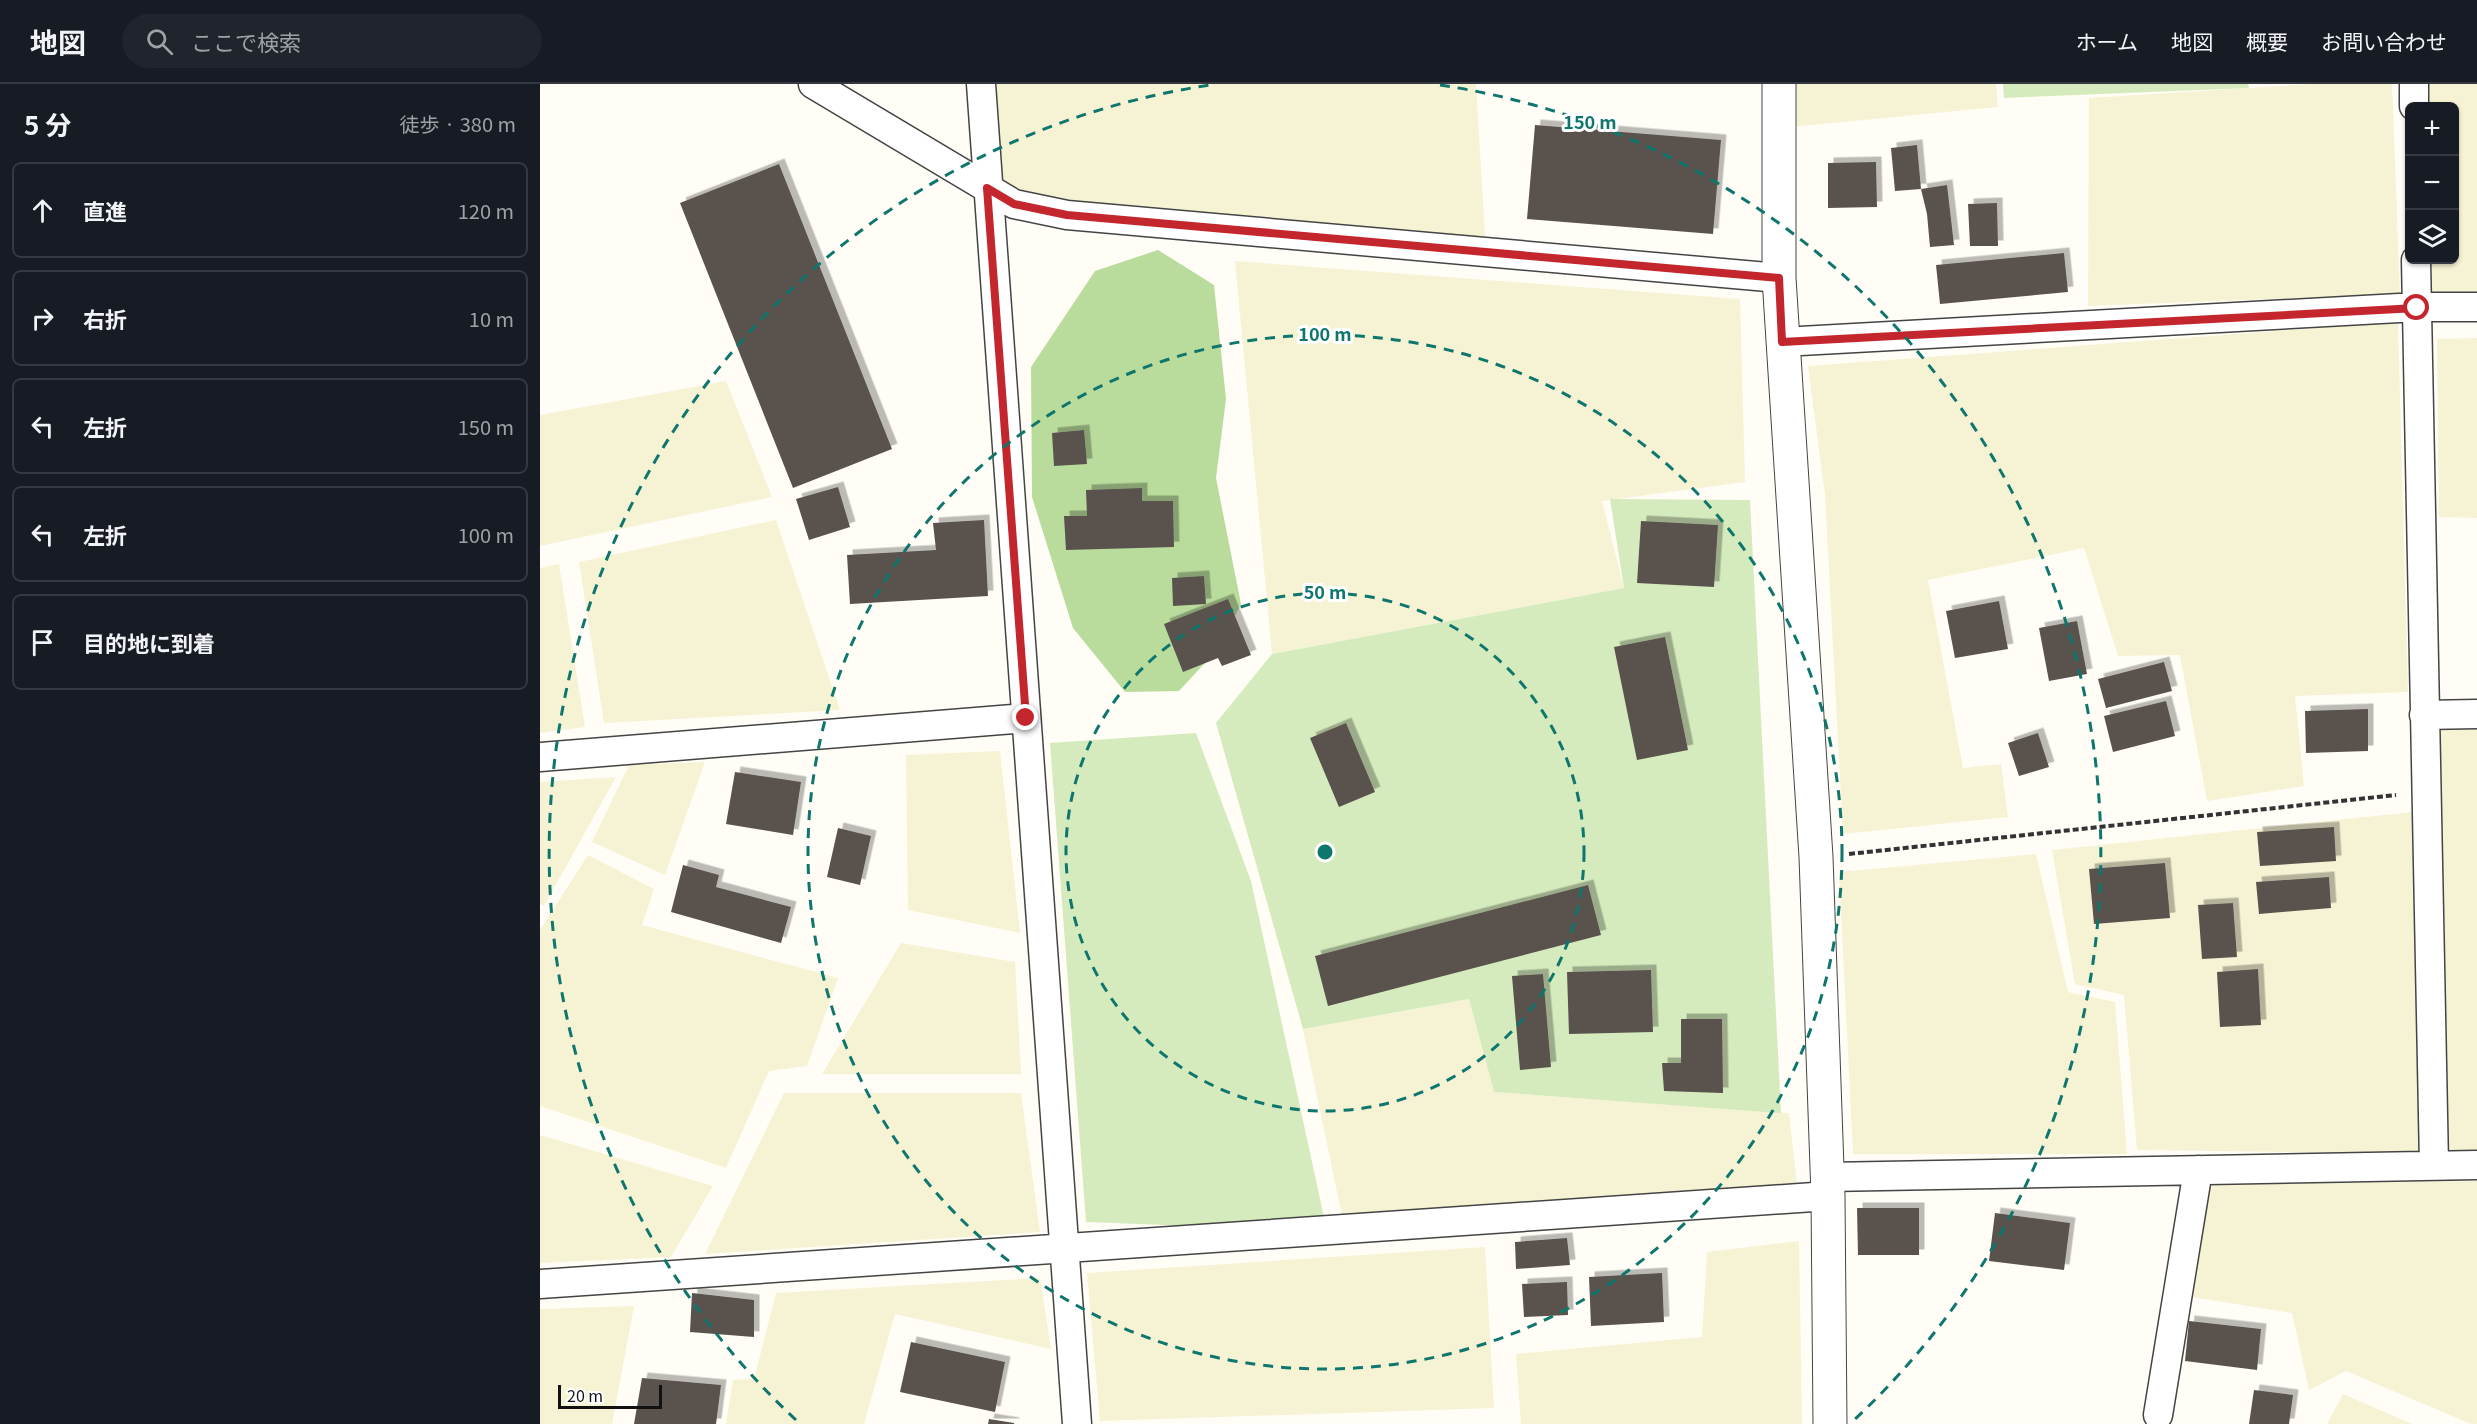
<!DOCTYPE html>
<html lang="ja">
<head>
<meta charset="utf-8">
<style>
	body { margin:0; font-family:Georgia,"Noto Sans JP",serif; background:#20242c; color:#f1f3f6 }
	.controls { position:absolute; right:18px; top:18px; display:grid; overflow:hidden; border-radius:9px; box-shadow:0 2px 4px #0004 }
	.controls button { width:54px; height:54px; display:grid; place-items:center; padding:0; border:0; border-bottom:2px solid #363941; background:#171b24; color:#f1f3f6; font:30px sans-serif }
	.scale { position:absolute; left:18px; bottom:15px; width:104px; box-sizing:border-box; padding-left:6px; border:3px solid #111; border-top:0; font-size:16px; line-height:21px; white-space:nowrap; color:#111; -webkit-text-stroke:4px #fff; paint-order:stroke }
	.stop { position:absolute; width:18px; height:18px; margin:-14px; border:4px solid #c4262e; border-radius:50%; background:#fff }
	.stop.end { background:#c4262e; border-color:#fff; box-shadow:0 2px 6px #0008 }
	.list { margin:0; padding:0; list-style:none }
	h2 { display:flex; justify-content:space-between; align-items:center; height:78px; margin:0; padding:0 24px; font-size:26px }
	h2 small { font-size:20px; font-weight:400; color:#9ea1a6 }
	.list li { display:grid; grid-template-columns:39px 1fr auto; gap:18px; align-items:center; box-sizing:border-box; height:96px; margin:0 12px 12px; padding:0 12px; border:2px solid #363941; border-radius:9px }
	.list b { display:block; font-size:22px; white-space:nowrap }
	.list em { font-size:20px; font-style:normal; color:#9ea1a6 }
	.icon { flex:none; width:33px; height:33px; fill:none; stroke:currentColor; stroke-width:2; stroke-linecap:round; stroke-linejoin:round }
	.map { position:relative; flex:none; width:1937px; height:1340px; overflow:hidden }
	header { display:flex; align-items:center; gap:36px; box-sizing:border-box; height:84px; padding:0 30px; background:#171b24; border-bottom:2px solid #363941 }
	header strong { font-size:28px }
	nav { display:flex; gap:33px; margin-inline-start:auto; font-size:21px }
	.search { width:420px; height:54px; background:#20242c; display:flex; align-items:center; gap:15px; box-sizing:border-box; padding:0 21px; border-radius:33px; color:#9ea1a6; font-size:22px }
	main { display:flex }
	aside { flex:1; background:#171b24 }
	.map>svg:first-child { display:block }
	.farmland { fill:#f6f3d4 }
	.green { fill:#d5ebbd }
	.forest { fill:#b9dc9c }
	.building { fill:#5a524d; filter:url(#shadow) }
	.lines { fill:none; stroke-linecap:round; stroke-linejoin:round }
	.minor-casing { stroke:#444; stroke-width:31 }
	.tertiary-casing { stroke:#444; stroke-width:35 }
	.path { stroke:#333; stroke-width:4; stroke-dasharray:6 3; stroke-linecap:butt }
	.minor { stroke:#fff; stroke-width:28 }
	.tertiary { stroke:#fff; stroke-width:33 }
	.route { stroke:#c4262e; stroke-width:8 }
	.ring { fill:none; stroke:#0f766e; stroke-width:3; stroke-dasharray:10 8 }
	.centre { fill:#0f766e; stroke:#fff; stroke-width:3 }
	.ring-label { font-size:18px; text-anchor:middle; font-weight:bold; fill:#0f766e; stroke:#fff; stroke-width:6; stroke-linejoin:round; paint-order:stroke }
</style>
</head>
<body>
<header>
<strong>地図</strong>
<div class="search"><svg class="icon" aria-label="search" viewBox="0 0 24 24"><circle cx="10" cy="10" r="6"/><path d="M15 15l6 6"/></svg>ここで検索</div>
<nav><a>ホーム</a><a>地図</a><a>概要</a><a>お問い合わせ</a></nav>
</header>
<main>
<aside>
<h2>5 分<small>徒歩 · 380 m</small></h2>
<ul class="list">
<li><svg class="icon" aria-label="ahead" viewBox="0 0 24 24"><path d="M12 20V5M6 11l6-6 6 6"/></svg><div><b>直進</b></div><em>120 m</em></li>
<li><svg class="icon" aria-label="right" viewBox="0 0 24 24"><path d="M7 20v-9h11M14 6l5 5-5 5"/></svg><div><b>右折</b></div><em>10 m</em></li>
<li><svg class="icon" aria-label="left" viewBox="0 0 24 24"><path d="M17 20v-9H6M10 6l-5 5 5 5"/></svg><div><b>左折</b></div><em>150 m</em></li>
<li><svg class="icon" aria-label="left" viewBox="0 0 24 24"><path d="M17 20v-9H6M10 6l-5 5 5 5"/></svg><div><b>左折</b></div><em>100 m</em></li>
<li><svg class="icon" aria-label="arrive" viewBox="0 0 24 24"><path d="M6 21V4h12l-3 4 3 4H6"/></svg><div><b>目的地に到着</b></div></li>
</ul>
</aside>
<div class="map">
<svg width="1937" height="1340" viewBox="0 0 1937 1340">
	<defs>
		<filter id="shadow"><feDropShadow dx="5.5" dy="-5.5" stdDeviation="0" flood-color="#0004"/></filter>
	</defs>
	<rect width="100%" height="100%" fill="#fffdf5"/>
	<path class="farmland" d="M441,0H936L946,168L527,131L447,104Z
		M1255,0H1456L1458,23L1251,43Z
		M1770,0H1852L1860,210L1548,222L1549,14Z
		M1874,0H1937V223H1877L1876,176H1914V22H1874Z
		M695,177L1200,215L1205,398L1062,417L1084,504L732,570Z
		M1858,238L1868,608L1755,612L1764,702L1667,717L1640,571L1578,572L1544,464L1388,496L1423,684L1461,680L1468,733L1303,750L1285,411L1268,282Z
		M1937,254V434L1899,433L1897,255Z
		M186,297L232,413L0,462V331Z
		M236,436L300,626L64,639L39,478Z
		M19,480L45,643L0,649V484Z
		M1937,630V1081H1894L1884,631Z
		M460,667L480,849L368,826L366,671Z
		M165,678L125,791L52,758L89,681Z
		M76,693L4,822L0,820V698Z
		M1873,728L1882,1070L1597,1066L1584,911L1535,900L1512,766Z
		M1496,770L1528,908L1575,918L1587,1070H1313L1299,788Z
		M48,771L114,805L102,841L298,894L267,982L229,987L186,1084L0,1022V846Z
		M361,859L475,878L481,990H282Z
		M929,915L954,1008L1249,1029L1257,1100L802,1132L763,945Z
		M244,1009H481L500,1148L165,1170Z
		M0,1051L173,1102L131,1173L0,1179Z
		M1937,1097V1340H1931L1806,1287L1769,1306L1752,1229L1651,1213L1655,1101Z
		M1259,1157L1262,1340H981L976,1270L1162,1253L1167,1168Z
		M945,1163L954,1324L560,1337L547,1189Z
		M500,1194L511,1265L355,1230L324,1340H186L193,1296L214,1295L236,1209Z
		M94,1222L72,1340H0V1225Z
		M1803,1310L1872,1340H1787Z"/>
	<path class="green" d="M1463,0H1708L1709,4L1464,14Z
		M1070,415L1210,416L1241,1029L954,1008L929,915L763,945L676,639L732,570L1084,504Z
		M656,649L711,797L787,1147L546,1138L510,659Z"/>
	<path class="forest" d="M618,166L674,201L686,315L676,394L701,520L677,566L639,607L585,608L533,544L492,413L491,283L555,187Z"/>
	<path class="building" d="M995,41L1181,56L1173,150L987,135Z
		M1377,61L1381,105L1355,107L1351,64Z
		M1336,78L1337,123L1288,124V79Z
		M239,80L352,365L253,404L140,119Z
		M1407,101L1414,161L1390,163L1387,130L1381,105Z
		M1457,119L1458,162H1430L1428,120Z
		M1524,169L1528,208L1400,220L1396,181Z
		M544,346L547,380L514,382L512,349Z
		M298,403L310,443L269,456L256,415Z
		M602,404V417H633L634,463L526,466L524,432H547L546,406Z
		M444,436L448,512L310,520L307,471L396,466L393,439Z
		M1101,437L1178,441L1174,503L1097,499Z
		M664,492L666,520L633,522L632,494Z
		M688,515L711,571L682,582L678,574L643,588L624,540Z
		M1459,517L1468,565L1415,574L1406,527Z
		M1537,537L1547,590L1509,597L1499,544Z
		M1125,553L1148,666L1097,676L1074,563Z
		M1624,578L1632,607L1566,624L1558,595Z
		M1626,617L1635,652L1573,668L1564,632Z
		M1828,625V667L1766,669L1765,627Z
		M806,639L835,708L799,723L770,654Z
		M1498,649L1509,683L1479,692L1468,659Z
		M195,688L261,698L253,751L186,740Z
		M1794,743L1796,777L1720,782L1717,748Z
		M298,744L331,752L320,801L287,793Z
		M1625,779L1630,834L1554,840L1549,785Z
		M143,781L179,791L176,803L251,823L241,859L131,828Z
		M1789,793L1791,824L1719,830L1716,798Z
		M1048,801L1061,851L788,922L775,872Z
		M1693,819L1697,873L1662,875L1658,821Z
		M1718,885L1721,941L1680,943L1677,888Z
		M1111,886L1113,948L1029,950L1027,888Z
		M1003,890L1011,983L980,986L972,892Z
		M1141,935H1182L1183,1009L1124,1007L1122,979H1141Z
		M1317,1124H1379V1171H1318Z
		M1455,1129L1530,1139L1524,1186L1449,1177Z
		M1027,1154L1030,1181L976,1185L975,1158Z
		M1122,1189L1124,1238L1051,1242L1049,1193Z
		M1027,1198L1028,1231L984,1233L982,1200Z
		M152,1209L214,1216V1253L150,1248Z
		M1649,1237L1721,1245L1717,1286L1645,1277Z
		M371,1258L465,1278L455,1328L360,1308Z
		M102,1294L181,1301L176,1340H94Z
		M1714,1306L1753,1311L1749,1340H1709Z
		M449,1335L474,1339V1340H448Z"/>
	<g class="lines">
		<g class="minor-casing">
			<path id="minor" d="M273,0L474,120L527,131L1239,194
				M441,0L537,1340
				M1874,0V22
				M1876,176L1894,1081
				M1242,258L1877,223H1937
				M1884,631L1937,630
				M0,673L486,634
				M1287,1093L1937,1081
				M0,1200L1288,1112
				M1618,1331L1658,1086"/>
		</g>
		<g class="tertiary-casing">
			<path id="tertiary" d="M1239,0V194L1276,773L1288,1112L1290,1340"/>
		</g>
		<path class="path" d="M1309,770L1856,711"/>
		<use href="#minor" class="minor"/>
		<use href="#tertiary" class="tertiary"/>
	</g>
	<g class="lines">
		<path class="route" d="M486,634L447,104L474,120L527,131L1239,194L1242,258L1877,224"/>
	</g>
	<g class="ring">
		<circle cx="785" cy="768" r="259"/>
		<circle cx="785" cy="768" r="517"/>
		<path d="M256 1336A776 776 0 0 1 670 1M900 1A776 776 0 0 1 1314 1336"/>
	</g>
	<circle cx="785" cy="768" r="9" class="centre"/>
	<g class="ring-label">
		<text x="1050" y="45">150 m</text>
		<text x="785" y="257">100 m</text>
		<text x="785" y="515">50 m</text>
	</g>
</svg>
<div class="controls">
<button>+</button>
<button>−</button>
<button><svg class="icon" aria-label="layers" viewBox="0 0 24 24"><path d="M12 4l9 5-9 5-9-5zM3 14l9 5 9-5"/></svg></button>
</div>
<div class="scale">20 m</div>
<div class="stop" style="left:1877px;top:224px"></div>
<div class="stop end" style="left:486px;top:634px"></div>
</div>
</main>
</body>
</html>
